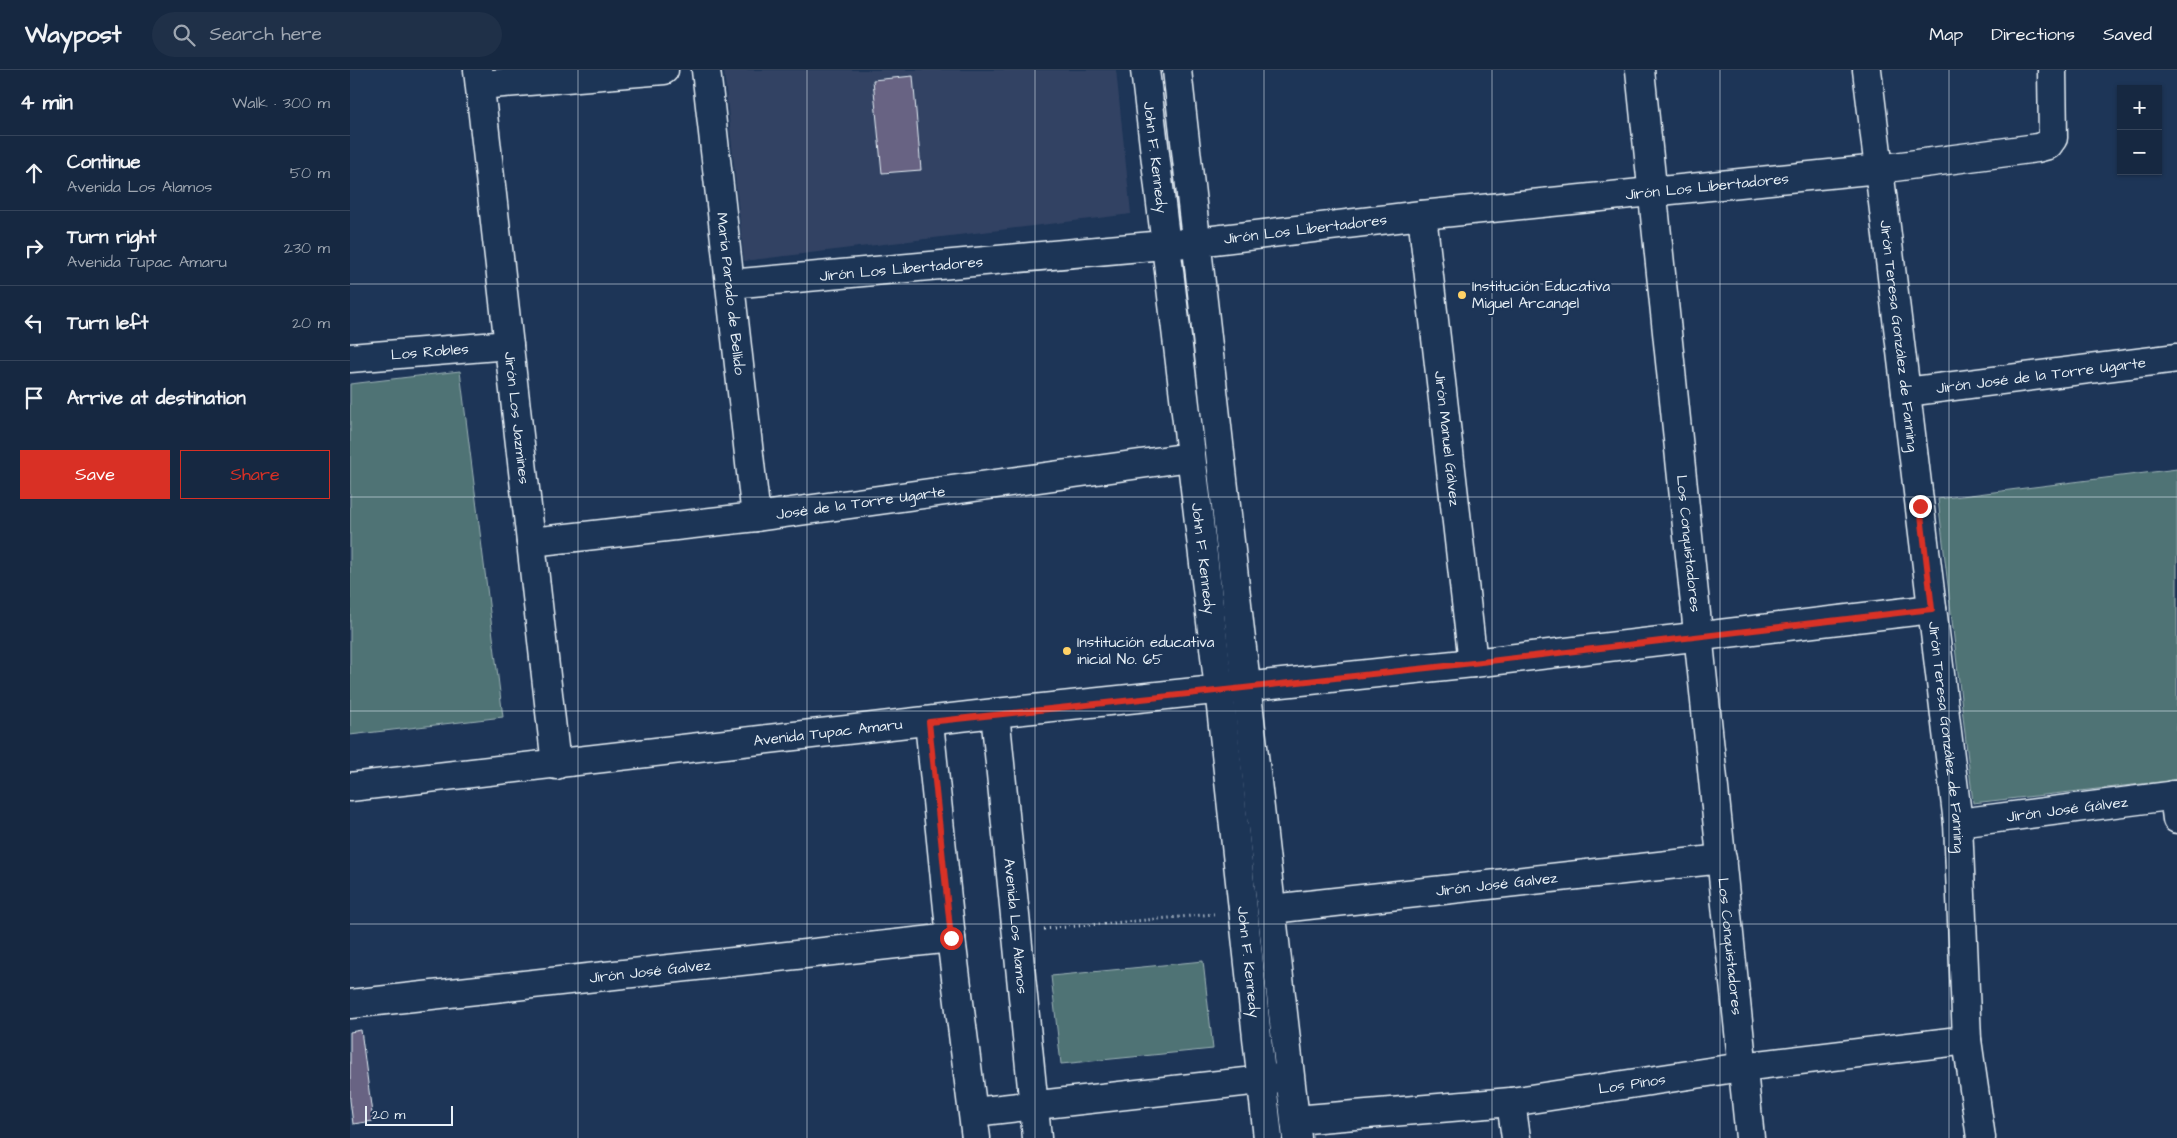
<!DOCTYPE html>
<html lang="en">
<head>
<meta charset="utf-8">
<style>
	body { margin:0; font-family:"Architects Daughter",sans-serif; background:#1f3048; color:#f1f3f6 }
	.controls { position:absolute; right:15px; top:15px; display:grid; overflow:hidden; border-radius:0px; box-shadow:0 1px 4px #0004 }
	.controls button { width:45px; height:45px; display:grid; place-items:center; padding:0; border:0; border-bottom:1px solid #35445a; background:#162841; color:#f1f3f6; font:25px sans-serif }
	.scale { position:absolute; left:15px; bottom:12px; width:88px; box-sizing:border-box; padding-left:5px; border:2px solid #e8f1f8; border-top:0; font-size:14px; line-height:18px; white-space:nowrap; color:#e8f1f8; -webkit-text-stroke:4px #1d3557; paint-order:stroke }
	.stop { position:absolute; width:15px; height:15px; margin:-11px; border:4px solid #d93025; border-radius:50%; background:#fff }
	.stop.end { background:#d93025; border-color:#fff; box-shadow:0 1px 5px #0008 }
	.list { margin:0; padding:0; list-style:none }
	h2 { display:flex; justify-content:space-between; align-items:center; height:65px; margin:0; padding:0 20px; font-size:21px }
	h2 small { font-size:16px; font-weight:400; color:#9ea6b1 }
	.list li { display:grid; grid-template-columns:32px 1fr auto; gap:15px; align-items:center; box-sizing:border-box; height:75px; padding:0 20px; border-top:1px solid #35445a }
	.list b { display:block; font-size:19px; white-space:nowrap }
	.list p { margin:0; font-size:16px; white-space:nowrap; color:#9ea6b1 }
	.list em { font-size:16px; font-style:normal; color:#9ea6b1 }
	.actions { display:flex; gap:10px; padding:15px 20px }
	.actions a { flex:1; padding:11px 0; border:1px solid #d93025; border-radius:0px; text-align:center; font-size:18px; color:#d93025 }
	.actions .main { background:#d93025; color:#fff }
	.icon { flex:none; width:28px; height:28px; fill:none; stroke:currentColor; stroke-width:2; stroke-linecap:round; stroke-linejoin:round }
	.map { position:relative; flex:none; width:1827px; height:1068px; overflow:hidden }
	header { display:flex; align-items:center; gap:30px; box-sizing:border-box; height:70px; padding:0 25px; background:#162841; border-bottom:1px solid #35445a }
	header strong { font-size:24px }
	nav { display:flex; gap:28px; margin-inline-start:auto; font-size:18px }
	.search { width:350px; height:45px; background:#1f3048; display:flex; align-items:center; gap:12px; box-sizing:border-box; padding:0 18px; border-radius:28px; color:#9ea6b1; font-size:19px }
	main { display:flex }
	aside { flex:1; background:#162841 }
	.map>svg:first-child { display:block }
	.built { fill:#334364 }
	.green { fill:#507374; stroke:#9cb2b6 }
	.building { fill:#676483; stroke:#e8f1f8 }
	.lines { fill:none; stroke-linecap:round; stroke-linejoin:round }
	.street-casing { stroke:#e8f1f8; stroke-width:31 }
	.path { stroke:#e8f1f8; stroke-width:3; stroke-dasharray:1 4; stroke-linecap:butt }
	.street { stroke:#1d3557; stroke-width:28 }
	.route { stroke:#d93025; stroke-width:6 }
	.grid { fill:none; stroke:#e8f1f8; stroke-width:1; stroke-opacity:0.55 }
	.poi-dot { fill:#ffd166; stroke:#1d3557; stroke-width:2 }
	.labels { text-anchor:middle; stroke-width:4.5; stroke-linejoin:round; paint-order:stroke }
	.street-label { font-size:15px; fill:#e8f1f8; stroke:#1d3557 }
	.poi-label { font-size:15px; fill:#e8f1f8; stroke:#1d3557; text-anchor:start }
</style>
</head>
<body>
<header>
<strong>Waypost</strong>
<div class="search"><svg class="icon" aria-label="search" viewBox="0 0 24 24"><circle cx="10" cy="10" r="6"/><path d="M15 15l6 6"/></svg>Search here</div>
<nav><a>Map</a><a>Directions</a><a>Saved</a></nav>
</header>
<main>
<aside>
<h2>4 min<small>Walk · 300 m</small></h2>
<ul class="list">
<li><svg class="icon" aria-label="ahead" viewBox="0 0 24 24"><path d="M12 20V5M6 11l6-6 6 6"/></svg><div><b>Continue</b><p>Avenida Los Alamos</p></div><em>50 m</em></li>
<li><svg class="icon" aria-label="right" viewBox="0 0 24 24"><path d="M7 20v-9h11M14 6l5 5-5 5"/></svg><div><b>Turn right</b><p>Avenida Tupac Amaru</p></div><em>230 m</em></li>
<li><svg class="icon" aria-label="left" viewBox="0 0 24 24"><path d="M17 20v-9H6M10 6l-5 5 5 5"/></svg><div><b>Turn left</b></div><em>20 m</em></li>
<li><svg class="icon" aria-label="arrive" viewBox="0 0 24 24"><path d="M6 21V4h12l-3 4 3 4H6"/></svg><div><b>Arrive at destination</b></div></li>
</ul>
<div class="actions"><a class="main">Save</a><a>Share</a></div>
</aside>
<div class="map">
<svg width="1827" height="1068" viewBox="0 0 1827 1068">
	<rect width="100%" height="100%" fill="#1d3557"/>
	<filter id="ink" filterUnits="userSpaceOnUse"><feTurbulence type="fractalNoise" baseFrequency=".02" numOctaves="2"/><feDisplacementMap in="SourceGraphic" scale="10" xChannelSelector="R" yChannelSelector="G"/><feConvolveMatrix kernelMatrix="1 2 1 2 8 2 1 2 1" color-interpolation-filters="sRGB"/></filter>
	<g filter="url(#ink)">
		<path class="built" d="M374,0H766L781,144L394,191Z"/>
		<path class="green" d="M110,301L153,647L0,665V314Z
			M1827,399V710L1623,733L1588,429Z
			M853,891L863,979L711,994L701,906Z"/>
		<path class="building" d="M563,6L571,100L532,103L523,10Z
			M11,960L23,1051L3,1054L0,1030V962Z"/>
		<g class="lines">
			<g class="street-casing">
				<g id="street">
					<path id="s1" d="M128,0L206,695"/>
					<path id="s2" d="M356,0L406,447"/>
					<path id="s3" d="M795,0L869,619L918,1068"/>
					<path d="M827,0L947,1068"/>
					<path id="s4" d="M1290,0L1400,1068"/>
					<path id="s5" d="M1517,0L1608,753L1617,970L1631,1068"/>
					<path d="M130,15L314,0"/>
					<path id="s6" d="M1072,145L1123,593"/>
					<path id="s7" d="M380,214L847,172L1072,145L1529,99L1687,78L1698,75L1703,68L1702,0"/>
					<path id="s8" d="M0,288L159,275"/>
					<path id="s9" d="M1556,322L1827,288"/>
					<path id="s10" d="M181,472L406,447L841,387"/>
					<path id="s11" d="M645,643L687,1068"/>
					<path d="M579,652L601,868L626,1068"/>
					<path id="s12" d="M0,717L645,643L1123,593L1582,539"/>
					<path d="M1824,725L1827,749"/>
					<path id="s13" d="M1608,753L1827,725"/>
					<path id="s14" d="M922,839L1372,789"/>
					<path id="s15" d="M0,934L601,868"/>
					<path d="M1161,1032L1166,1068"/>
					<path d="M624,1042L930,1008"/>
					<path id="s16" d="M945,1050L1161,1032L1392,997L1617,970"/>
				</g>
			</g>
			<path class="path" d="M694,859L864,844"/>
			<use href="#street" class="street"/>
		</g>
	</g>
	<g class="lines" filter="url(#ink)">
		<path class="route" d="M601,868L579,652L1123,593L1582,539L1570,436"/>
	</g>
	<path class="grid" d="M228,0V1068M457,0V1068M685,0V1068M914,0V1068M1142,0V1068M1370,0V1068M1599,0V1068M0,214H1827M0,427H1827M0,641H1827M0,854H1827"/>
	<g class="poi-dot">
		<circle cx="1112" cy="225" r="5"/>
		<circle cx="717" cy="581" r="5"/>
	</g>
	<g class="labels">
		<g class="street-label">
			<text dy="5" stroke="none"><textPath href="#s3" startOffset="88">John F. Kennedy</textPath></text>
			<text dy="5" stroke="none"><textPath href="#s7" startOffset="982">Jirón Los Libertadores</textPath></text>
			<text dy="5" stroke="none"><textPath href="#s7" startOffset="578">Jirón Los Libertadores</textPath></text>
			<text dy="5" stroke="none"><textPath href="#s7" startOffset="172">Jirón Los Libertadores</textPath></text>
			<text dy="5" stroke="none"><textPath href="#s2" startOffset="225">María Parado de Bellido</textPath></text>
			<text dy="5" stroke="none"><textPath href="#s5" startOffset="268">Jirón Teresa González de Fanning</textPath></text>
			<text dy="5" stroke="none"><textPath href="#s8" startOffset="80">Los Robles</textPath></text>
			<text dy="5" stroke="none"><textPath href="#s9" startOffset="136">Jirón José de la Torre Ugarte</textPath></text>
			<text dy="5" stroke="none"><textPath href="#s1" startOffset="350">Jirón Los Jazmines</textPath></text>
			<text dy="5" stroke="none"><textPath href="#s6" startOffset="225">Jirón Manuel Gálvez</textPath></text>
			<text dy="5" stroke="none"><textPath href="#s10" startOffset="332">José de la Torre Ugarte</textPath></text>
			<text dy="5" stroke="none"><textPath href="#s4" startOffset="476">Los Conquistadores</textPath></text>
			<text dy="5" stroke="none"><textPath href="#s3" startOffset="492">John F. Kennedy</textPath></text>
			<text dy="5" stroke="none"><textPath href="#s12" startOffset="481">Avenida Tupac Amaru</textPath></text>
			<text dy="5" stroke="none"><textPath href="#s5" startOffset="672">Jirón Teresa González de Fanning</textPath></text>
			<text dy="5" stroke="none"><textPath href="#s13" startOffset="110">Jirón José Gálvez</textPath></text>
			<text dy="5" stroke="none"><textPath href="#s14" startOffset="226">Jirón José Galvez</textPath></text>
			<text dy="5" stroke="none"><textPath href="#s11" startOffset="214">Avenida Los Alamos</textPath></text>
			<text dy="5" stroke="none"><textPath href="#s4" startOffset="881">Los Conquistadores</textPath></text>
			<text dy="5" stroke="none"><textPath href="#s3" startOffset="898">John F. Kennedy</textPath></text>
			<text dy="5" stroke="none"><textPath href="#s15" startOffset="302">Jirón José Galvez</textPath></text>
			<text dy="5" stroke="none"><textPath href="#s16" startOffset="339">Los Pinos</textPath></text>
		</g>
		<g class="poi-label">
			<text x="1122" y="221">Institución Educativa<tspan x="1122" dy="17">Miguel Arcangel</tspan></text>
			<text x="727" y="577">Institución educativa<tspan x="727" dy="17">inicial No. 65</tspan></text>
		</g>
	</g>
</svg>
<div class="controls">
<button>+</button>
<button>−</button>
</div>
<div class="scale">20 m</div>
<div class="stop" style="left:601px;top:868px"></div>
<div class="stop end" style="left:1570px;top:436px"></div>
</div>
</main>
</body>
</html>
